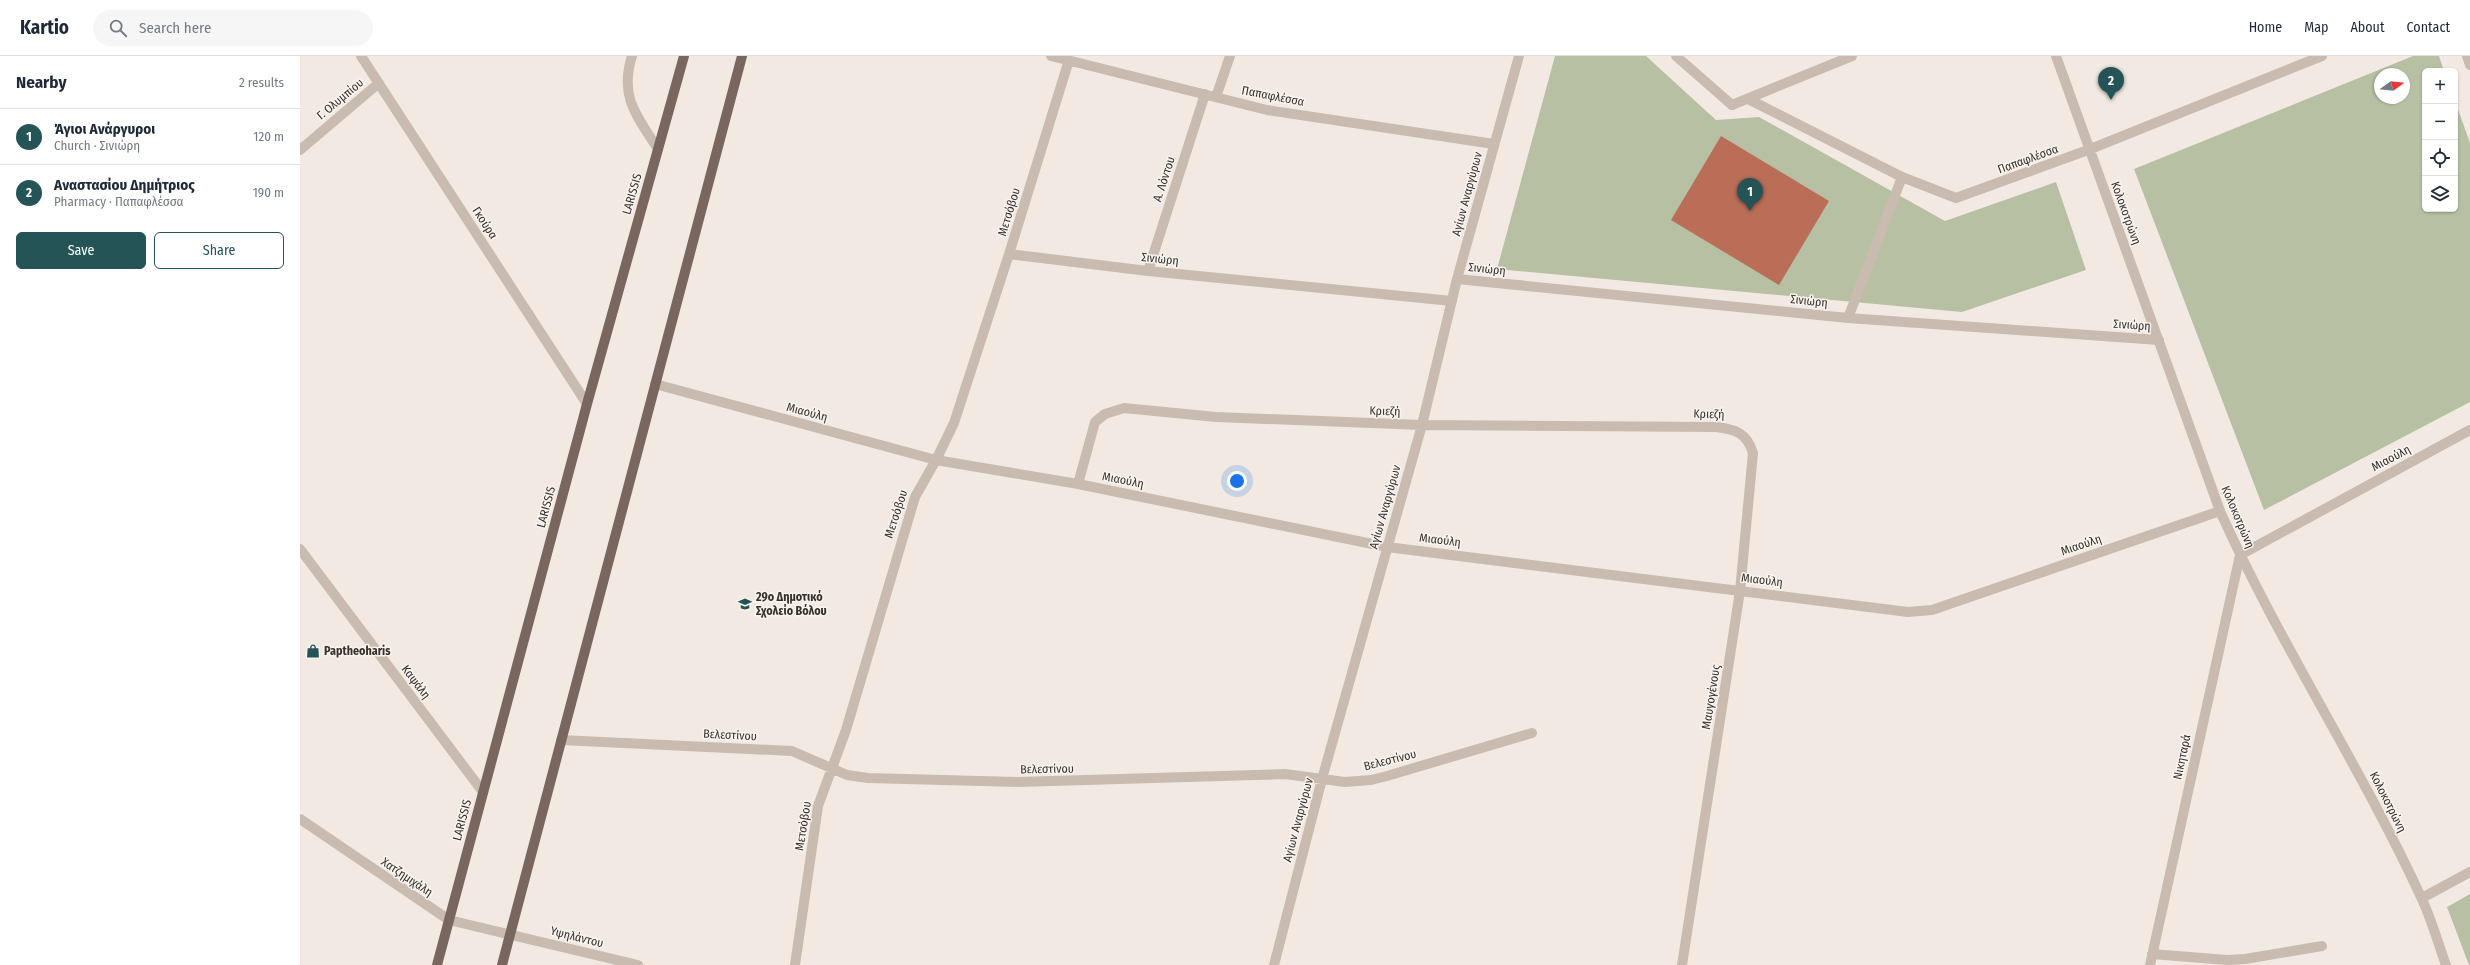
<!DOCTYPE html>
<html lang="en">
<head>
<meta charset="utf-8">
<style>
	body { margin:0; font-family:"Fira Sans Condensed",sans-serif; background:#f6f6f7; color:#1f2937 }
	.controls { position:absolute; right:12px; top:12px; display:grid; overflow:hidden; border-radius:6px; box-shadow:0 1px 3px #0004 }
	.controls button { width:36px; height:36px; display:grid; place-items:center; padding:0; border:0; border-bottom:1px solid #e0e1e3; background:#fff; color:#1f2937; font:20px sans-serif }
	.compass { position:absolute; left:2074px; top:12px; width:36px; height:36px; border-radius:50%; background:#fff; box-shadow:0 1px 3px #0004; rotate:75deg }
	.you { position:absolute; left:937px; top:425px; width:14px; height:14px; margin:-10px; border:3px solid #fff; border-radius:50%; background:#1a73e8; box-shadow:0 0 0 6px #1a73e833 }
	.badge { display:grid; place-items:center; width:26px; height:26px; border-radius:50%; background:#255457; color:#fff; font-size:13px; font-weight:700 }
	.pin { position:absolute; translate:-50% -33px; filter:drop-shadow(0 1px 2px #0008) }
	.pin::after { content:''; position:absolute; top:21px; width:14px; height:12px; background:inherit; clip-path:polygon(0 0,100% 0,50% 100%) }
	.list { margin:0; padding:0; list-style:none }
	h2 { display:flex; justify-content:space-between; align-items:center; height:52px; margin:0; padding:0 16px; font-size:17px }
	h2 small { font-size:13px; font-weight:400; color:#747a83 }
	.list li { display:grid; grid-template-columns:26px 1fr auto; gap:12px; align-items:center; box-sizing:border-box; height:56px; padding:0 16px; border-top:1px solid #e0e1e3 }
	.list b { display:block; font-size:15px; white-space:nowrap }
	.list p { margin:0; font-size:13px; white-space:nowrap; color:#747a83 }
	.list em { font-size:13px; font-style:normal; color:#747a83 }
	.actions { display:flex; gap:8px; padding:12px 16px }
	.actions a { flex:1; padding:9px 0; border:1px solid #255457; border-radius:6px; text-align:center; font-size:14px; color:#255457 }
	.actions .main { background:#255457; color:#fff }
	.icon { flex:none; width:22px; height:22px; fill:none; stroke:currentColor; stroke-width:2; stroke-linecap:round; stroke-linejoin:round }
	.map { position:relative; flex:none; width:2170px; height:909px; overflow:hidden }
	header { display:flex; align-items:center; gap:24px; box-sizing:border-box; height:56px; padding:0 20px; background:#fff; border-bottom:1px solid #e0e1e3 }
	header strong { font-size:19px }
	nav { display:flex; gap:22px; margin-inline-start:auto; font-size:14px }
	.search { width:280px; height:36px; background:#f6f6f7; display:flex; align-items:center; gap:10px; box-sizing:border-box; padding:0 14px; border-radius:22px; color:#747a83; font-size:15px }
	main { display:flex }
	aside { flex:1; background:#fff }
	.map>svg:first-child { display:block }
	.green { fill:#b7c0a3; fill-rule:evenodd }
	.building { fill:#ba6e58 }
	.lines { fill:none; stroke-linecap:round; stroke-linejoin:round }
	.service { stroke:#c9bbaf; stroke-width:10 }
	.pedestrian { stroke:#c9bbaf; stroke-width:10 }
	.minor { stroke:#c9bbaf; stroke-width:10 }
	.primary { stroke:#79675f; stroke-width:10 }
	.labels { text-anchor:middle; stroke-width:3; stroke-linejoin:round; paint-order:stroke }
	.street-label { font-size:12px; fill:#39302c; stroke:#f9f4ef }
	.poi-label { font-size:12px; font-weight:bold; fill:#39302c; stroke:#f9f4ef; text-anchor:start }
</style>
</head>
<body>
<header>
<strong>Kartio</strong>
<div class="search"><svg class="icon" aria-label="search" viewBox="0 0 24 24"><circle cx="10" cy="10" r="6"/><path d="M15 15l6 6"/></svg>Search here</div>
<nav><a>Home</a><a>Map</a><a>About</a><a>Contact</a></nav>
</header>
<main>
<aside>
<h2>Nearby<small>2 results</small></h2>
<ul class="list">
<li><span class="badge">1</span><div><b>Άγιοι Ανάργυροι</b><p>Church · Σινιώρη</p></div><em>120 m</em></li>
<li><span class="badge">2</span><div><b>Αναστασίου Δημήτριος</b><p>Pharmacy · Παπαφλέσσα</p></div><em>190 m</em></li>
</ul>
<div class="actions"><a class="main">Save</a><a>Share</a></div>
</aside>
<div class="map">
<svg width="2170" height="909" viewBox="0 0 2170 909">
	<rect width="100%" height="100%" fill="#f2eae2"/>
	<path class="green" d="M1255,0H1346L1416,64L1459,61L1645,165L1756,126L1786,214L1662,256L1197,213Z
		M2113,0H2139L2144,15H2125V153H2155V45L2170,87V346L1964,454L1834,113ZM2080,18H2104V42H2080Z
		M2170,838V909H2169L2147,851Z"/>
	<path class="building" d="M1421,80L1529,145L1479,229L1371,164Z"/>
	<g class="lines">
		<path class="service" d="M332,0C319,41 337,60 358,93"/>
		<path class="pedestrian" d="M1448,43L1602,121L1656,142L1788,94
			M1432,49L1552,0
			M1548,262L1602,121"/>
		<path class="minor" d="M61,0L287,348
			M751,0L967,54L1194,88
			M1376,0L1432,49
			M1756,0L1920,455C1979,587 2060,709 2121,841C2131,862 2138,887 2146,909
			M2167,0L2170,9
			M916,41L930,0
			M0,94L79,27
			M1788,94L2022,0
			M709,198L848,215L1152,245
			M848,215L905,38
			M1157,223L1548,262L1859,284
			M355,328L636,404L778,428L1087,491L1608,556L1632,554L1920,455
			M778,428L795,366L805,358L824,352L916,361L1122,369L1416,371C1435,373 1447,377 1453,397L1440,535L1382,909
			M0,493L183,736
			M261,684L492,695L547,719L568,722L718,726L985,718L1045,726L1071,724L1087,720L1232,677
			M0,763L149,864L338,909
			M2122,842L2170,816
			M1852,898L1927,904L1945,903L2022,890
			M495,909L518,750L546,674L615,441L636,404L654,367L709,198L769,4
			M974,909L1022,723L1122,369L1157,223L1219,0
			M1850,909L1940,499L2170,374"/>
		<path class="primary" d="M137,909L287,348L384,0
			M202,909L442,0"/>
	</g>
	<defs>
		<g id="school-bare" transform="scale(1.08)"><path d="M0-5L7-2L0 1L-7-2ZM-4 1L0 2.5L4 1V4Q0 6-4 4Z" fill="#255457" stroke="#f9f4ef" stroke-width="2.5" paint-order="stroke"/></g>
		<g id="shop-bare" transform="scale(1.08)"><path d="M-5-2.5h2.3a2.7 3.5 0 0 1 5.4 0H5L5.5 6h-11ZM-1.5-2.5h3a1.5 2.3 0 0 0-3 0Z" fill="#255457" stroke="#f9f4ef" stroke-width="2.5" paint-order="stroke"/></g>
	</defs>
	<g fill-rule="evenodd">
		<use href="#school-bare" x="445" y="548"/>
		<use href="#shop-bare" x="13" y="595"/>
	</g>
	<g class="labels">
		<g class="street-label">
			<text transform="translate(973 40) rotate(11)" y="4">Παπαφλέσσα</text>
			<text transform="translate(40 43) rotate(-40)" y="4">Γ. Ολυμπίου</text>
			<text transform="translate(1728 103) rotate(-20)" y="4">Παπαφλέσσα</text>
			<text transform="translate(864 123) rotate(-72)" y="4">Α. Λόντου</text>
			<text transform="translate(332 138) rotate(-74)" y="4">LARISSIS</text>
			<text transform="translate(1167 138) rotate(-75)" y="4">Αγίων Αναργύρων</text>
			<text transform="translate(709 156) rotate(-73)" y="4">Μετσόβου</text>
			<text transform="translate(1826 157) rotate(70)" y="4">Κολοκοτρώνη</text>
			<text transform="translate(185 167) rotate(57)" y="4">Γκούρα</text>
			<text transform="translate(860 203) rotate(6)" y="4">Σινιώρη</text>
			<text transform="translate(1187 213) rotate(6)" y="4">Σινιώρη</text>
			<text transform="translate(1509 245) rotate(6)" y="4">Σινιώρη</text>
			<text transform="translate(1832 269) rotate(4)" y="4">Σινιώρη</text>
			<text transform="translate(1085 355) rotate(2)" y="4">Κριεζή</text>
			<text transform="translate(507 356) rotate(15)" y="4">Μιαούλη</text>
			<text transform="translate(1409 358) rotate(2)" y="4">Κριεζή</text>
			<text transform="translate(2091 402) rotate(-28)" y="4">Μιαούλη</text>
			<text transform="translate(823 424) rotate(11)" y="4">Μιαούλη</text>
			<text transform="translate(246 451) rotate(-75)" y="4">LARISSIS</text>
			<text transform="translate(1085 451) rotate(-74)" y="4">Αγίων Αναργύρων</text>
			<text transform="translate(596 458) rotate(-72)" y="4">Μετσόβου</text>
			<text transform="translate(1938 461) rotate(67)" y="4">Κολοκοτρώνη</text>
			<text transform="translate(1140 484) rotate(7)" y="4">Μιαούλη</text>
			<text transform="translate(1781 489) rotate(-19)" y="4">Μιαούλη</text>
			<text transform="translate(1462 524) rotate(7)" y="4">Μιαούλη</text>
			<text transform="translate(116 626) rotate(53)" y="4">Καψάλη</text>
			<text transform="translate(1411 641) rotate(-81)" y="4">Μαυγογένους</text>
			<text transform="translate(430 679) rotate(3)" y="4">Βελεστίνου</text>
			<text transform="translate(1882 701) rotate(-78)" y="4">Νικηταρά</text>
			<text transform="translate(1090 704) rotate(-14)" y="4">Βελεστίνου</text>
			<text transform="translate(747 713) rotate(-1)" y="4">Βελεστίνου</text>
			<text transform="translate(2088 746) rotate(63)" y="4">Κολοκοτρώνη</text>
			<text transform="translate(162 764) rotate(-75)" y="4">LARISSIS</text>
			<text transform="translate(998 764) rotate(-75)" y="4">Αγίων Αναργύρων</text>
			<text transform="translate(503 770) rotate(-81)" y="4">Μετσόβου</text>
			<text transform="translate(107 821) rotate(34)" y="4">Χατζημιχάλη</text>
			<text transform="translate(277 881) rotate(14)" y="4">Υψηλάντου</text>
		</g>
		<g class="poi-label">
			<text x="456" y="545">29ο Δημοτικό<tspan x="456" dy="14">Σχολείο Βόλου</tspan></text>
			<text x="24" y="599">Paptheoharis</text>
		</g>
	</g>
</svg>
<div class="controls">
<button>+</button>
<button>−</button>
<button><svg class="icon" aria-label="locate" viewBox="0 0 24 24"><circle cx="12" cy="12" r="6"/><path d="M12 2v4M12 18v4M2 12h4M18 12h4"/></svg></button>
<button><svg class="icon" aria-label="layers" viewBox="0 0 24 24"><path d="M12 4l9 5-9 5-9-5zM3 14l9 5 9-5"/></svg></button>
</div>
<svg class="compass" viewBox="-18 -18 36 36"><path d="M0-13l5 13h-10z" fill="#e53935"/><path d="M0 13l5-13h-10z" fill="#747a83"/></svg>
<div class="you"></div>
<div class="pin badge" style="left:1450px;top:155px">1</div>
<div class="pin badge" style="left:1811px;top:44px">2</div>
</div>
</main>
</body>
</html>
